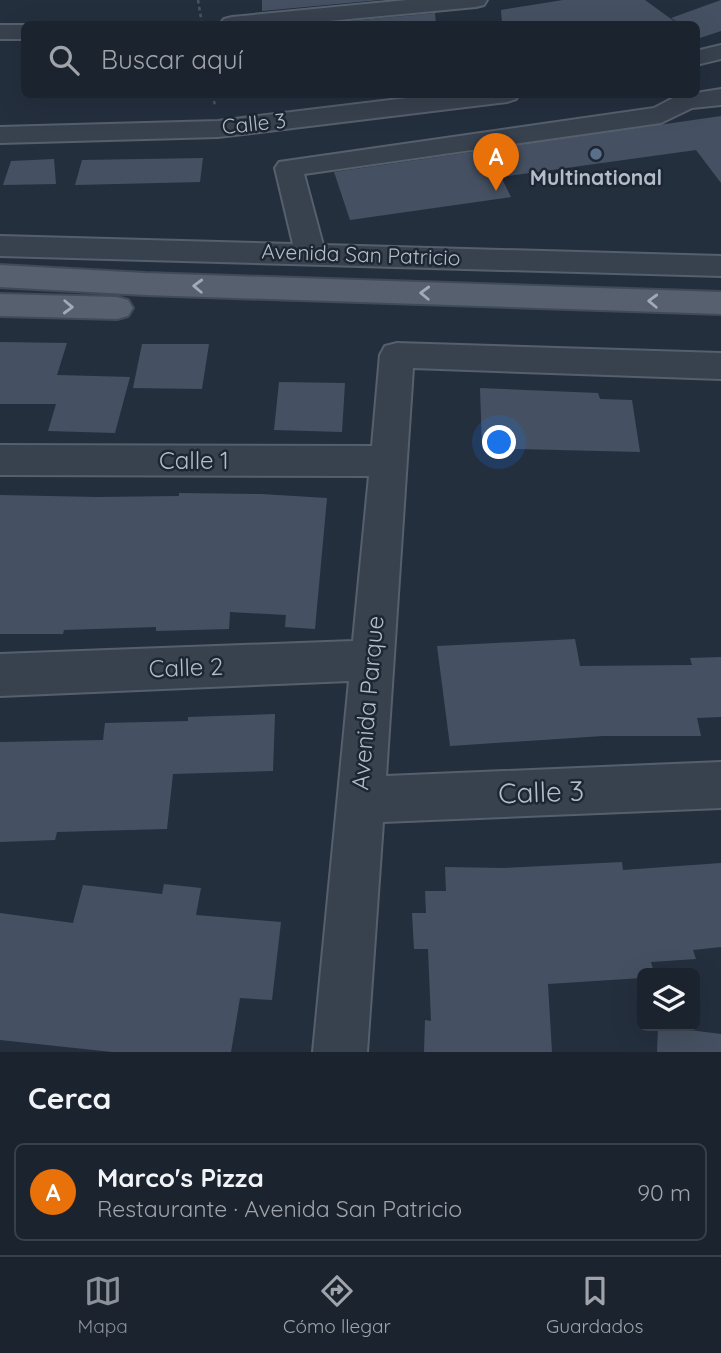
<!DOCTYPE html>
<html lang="es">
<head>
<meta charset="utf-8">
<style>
	body { margin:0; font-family:Quicksand,sans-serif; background:#282f3a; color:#f1f3f6 }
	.controls { position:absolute; right:21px; bottom:21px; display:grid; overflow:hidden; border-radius:10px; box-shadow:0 7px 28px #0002 }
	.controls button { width:63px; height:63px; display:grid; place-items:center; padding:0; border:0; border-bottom:2px solid #39404a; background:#1b232e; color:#f1f3f6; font:35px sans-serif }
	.you { position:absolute; left:500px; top:443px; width:24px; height:24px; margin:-18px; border:5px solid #fff; border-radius:50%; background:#1a73e8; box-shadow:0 0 0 10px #1a73e833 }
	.badge { display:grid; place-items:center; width:46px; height:46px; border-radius:50%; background:#8c9099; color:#fff; font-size:23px; font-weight:700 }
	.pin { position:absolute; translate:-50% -58px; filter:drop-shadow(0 2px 4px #0008) }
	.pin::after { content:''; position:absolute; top:37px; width:24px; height:21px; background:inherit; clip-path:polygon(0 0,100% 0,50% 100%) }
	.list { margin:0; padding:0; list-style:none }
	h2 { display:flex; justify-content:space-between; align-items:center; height:91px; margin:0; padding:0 28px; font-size:30px }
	h2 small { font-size:23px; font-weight:400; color:#a0a4aa }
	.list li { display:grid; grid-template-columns:46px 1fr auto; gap:21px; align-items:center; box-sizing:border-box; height:98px; margin:0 14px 14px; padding:0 14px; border:2px solid #39404a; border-radius:10px }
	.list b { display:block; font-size:26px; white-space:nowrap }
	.list p { margin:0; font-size:23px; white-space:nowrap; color:#a0a4aa }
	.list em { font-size:23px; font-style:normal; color:#a0a4aa }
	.icon { flex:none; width:38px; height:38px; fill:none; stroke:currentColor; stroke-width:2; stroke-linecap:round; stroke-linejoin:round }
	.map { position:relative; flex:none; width:721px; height:1052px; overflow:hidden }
	.search { position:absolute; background:#1b232e; box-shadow:0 7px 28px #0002; left:21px; right:21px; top:21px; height:77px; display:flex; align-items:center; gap:18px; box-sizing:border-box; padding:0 24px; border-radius:10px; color:#a0a4aa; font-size:26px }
	.sheet { height:203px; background:#1b232e }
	nav { display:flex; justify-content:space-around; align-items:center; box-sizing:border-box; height:98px; border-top:2px solid #39404a; background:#1b232e; font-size:19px; color:#a0a4aa }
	nav a { display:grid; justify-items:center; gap:4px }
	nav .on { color:#8c9099 }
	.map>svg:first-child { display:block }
	.building { fill:#455162 }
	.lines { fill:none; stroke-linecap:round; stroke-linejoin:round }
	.minor-casing { stroke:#565f6c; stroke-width:4 }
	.major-casing { stroke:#414a57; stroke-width:4 }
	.path { stroke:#44595c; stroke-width:2.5; stroke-dasharray:3.5 3.5; stroke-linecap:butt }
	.minor { fill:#38414e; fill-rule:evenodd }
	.major { fill:#56606e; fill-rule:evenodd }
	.oneway { stroke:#a1aab7 }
	.service-dot { fill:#5c6f8a; stroke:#1d2633; stroke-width:2.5 }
	.labels { text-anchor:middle; stroke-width:5; stroke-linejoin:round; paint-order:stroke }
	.far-street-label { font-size:21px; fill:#b4bcc9; stroke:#1d2633 }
	.far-poi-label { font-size:21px; font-weight:bold; fill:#b4bcc9; stroke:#1d2633 }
	.street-label { font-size:24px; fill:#b4bcc9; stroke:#1d2633 }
	.near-street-label { font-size:28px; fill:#b4bcc9; stroke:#1d2633 }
</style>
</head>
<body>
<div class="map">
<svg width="721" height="1052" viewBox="0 0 721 1052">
	<rect width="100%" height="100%" fill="#242f3e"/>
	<path class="building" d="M262,0H380L262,11Z
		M563,0H645L678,24H502L501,10Z
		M721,0V31L700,38L696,36V24H680L671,18Z
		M435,13L436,24H319Z
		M721,116V183L696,150L501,177L511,197L350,220L334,172Z
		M203,158L200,182L75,185L82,160Z
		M54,159L56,184L3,185L11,161Z
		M0,342L67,343L57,375L130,377L115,433L48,431L56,404H0Z
		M142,344H209L202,389L133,388Z
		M279,382L345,383L342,432L274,430Z
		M480,388L598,393L600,399L632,400L640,452L482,448Z
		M179,493L261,494L327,498L315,629L285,627L286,615L230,612L229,629L156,631V627L64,630L63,634H0V495L97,497L179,496Z
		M575,639L580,666L692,665L690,658L721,657V717L697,718L701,736H603L450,746L437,646Z
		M275,714L273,771L173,774L167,829L57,832L55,840L0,842V742L103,740L105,723L188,721V717Z
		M622,862L623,870L721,863V947L693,950L696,959L651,962L654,973H642V978L548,984L552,1052H424L425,1020L431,1021L428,949H414L412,913H426L425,891H446L445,867L503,868Z
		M164,884L201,888L196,915L281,922L272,1000L240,998L231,1052H112L0,1040V913L73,923L83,885L162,894Z
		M658,1026L721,1034V1052H657Z"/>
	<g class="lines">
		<g class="minor-casing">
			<path id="minor" d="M407,0H487L484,5L476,7L297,24H220L224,19L232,17Z
				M0,25H24V39H0Z
				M721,45V59L696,65V51Z
				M721,89V105L692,108L661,123L304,174L323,245L721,256V276L0,256V236L293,244L275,168L279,162L654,108L677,96Z
				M440,94H519L516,99L507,102L218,137L0,143V127L218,121Z
				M397,343L721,353V379L413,368L386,776L721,762V808L383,822L367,1052H313L349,681L0,696V654L353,641L369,476L0,475V445L372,446L380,355L385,346Z"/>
		</g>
		<g class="major-casing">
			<path id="major" d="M0,265L145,273L721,292V314L145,295L0,287Z
				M0,294L117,297L128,300L133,308L128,316L117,319L0,316Z"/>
		</g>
		<path class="path" d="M198,0L202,24
			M213,94L215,107"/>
		<use href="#minor" class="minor"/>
		<use href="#major" class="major"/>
	</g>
	<defs><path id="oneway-chevron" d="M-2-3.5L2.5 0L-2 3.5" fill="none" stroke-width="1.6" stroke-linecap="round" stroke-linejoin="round" transform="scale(1.75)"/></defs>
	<g class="oneway">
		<use href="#oneway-chevron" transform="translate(198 286) rotate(-178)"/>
		<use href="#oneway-chevron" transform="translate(425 293) rotate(-178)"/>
		<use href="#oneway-chevron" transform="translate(653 301) rotate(-178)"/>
		<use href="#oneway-chevron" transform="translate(68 307) rotate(2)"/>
	</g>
	<circle class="service-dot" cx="596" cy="154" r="7"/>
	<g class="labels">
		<g class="far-street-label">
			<text transform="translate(254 124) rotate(-6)" y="7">Calle 3</text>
			<text transform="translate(361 255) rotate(2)" y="7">Avenida San Patricio</text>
		</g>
		<g class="far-poi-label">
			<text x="596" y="185">Multinational</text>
		</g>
		<g class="street-label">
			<text x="194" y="469">Calle 1</text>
			<text transform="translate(186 668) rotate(-2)" y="8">Calle 2</text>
			<text transform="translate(368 703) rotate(-85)" y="8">Avenida Parque</text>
		</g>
		<g class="near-street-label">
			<text transform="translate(541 792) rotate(-2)" y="10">Calle 3</text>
		</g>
	</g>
</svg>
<div class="controls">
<button><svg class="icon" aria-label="layers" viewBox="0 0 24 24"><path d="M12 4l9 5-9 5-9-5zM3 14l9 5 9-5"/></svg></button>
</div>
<div class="you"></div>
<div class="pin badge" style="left:496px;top:191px;background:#e8710a">A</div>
<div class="search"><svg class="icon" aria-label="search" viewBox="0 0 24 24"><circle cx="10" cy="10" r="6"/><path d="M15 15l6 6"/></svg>Buscar aquí</div>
</div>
<section class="sheet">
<h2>Cerca<small></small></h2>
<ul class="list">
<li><span class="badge" style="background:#e8710a">A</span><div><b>Marco's Pizza</b><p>Restaurante · Avenida San Patricio</p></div><em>90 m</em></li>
</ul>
</section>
<nav>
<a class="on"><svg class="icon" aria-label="map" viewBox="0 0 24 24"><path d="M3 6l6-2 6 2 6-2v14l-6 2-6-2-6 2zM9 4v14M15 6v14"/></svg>Mapa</a>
<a><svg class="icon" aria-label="directions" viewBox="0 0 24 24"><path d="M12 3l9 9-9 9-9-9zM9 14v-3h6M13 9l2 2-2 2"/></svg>Cómo llegar</a>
<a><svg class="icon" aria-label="saved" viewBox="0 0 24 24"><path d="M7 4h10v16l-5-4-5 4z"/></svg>Guardados</a>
</nav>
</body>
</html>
